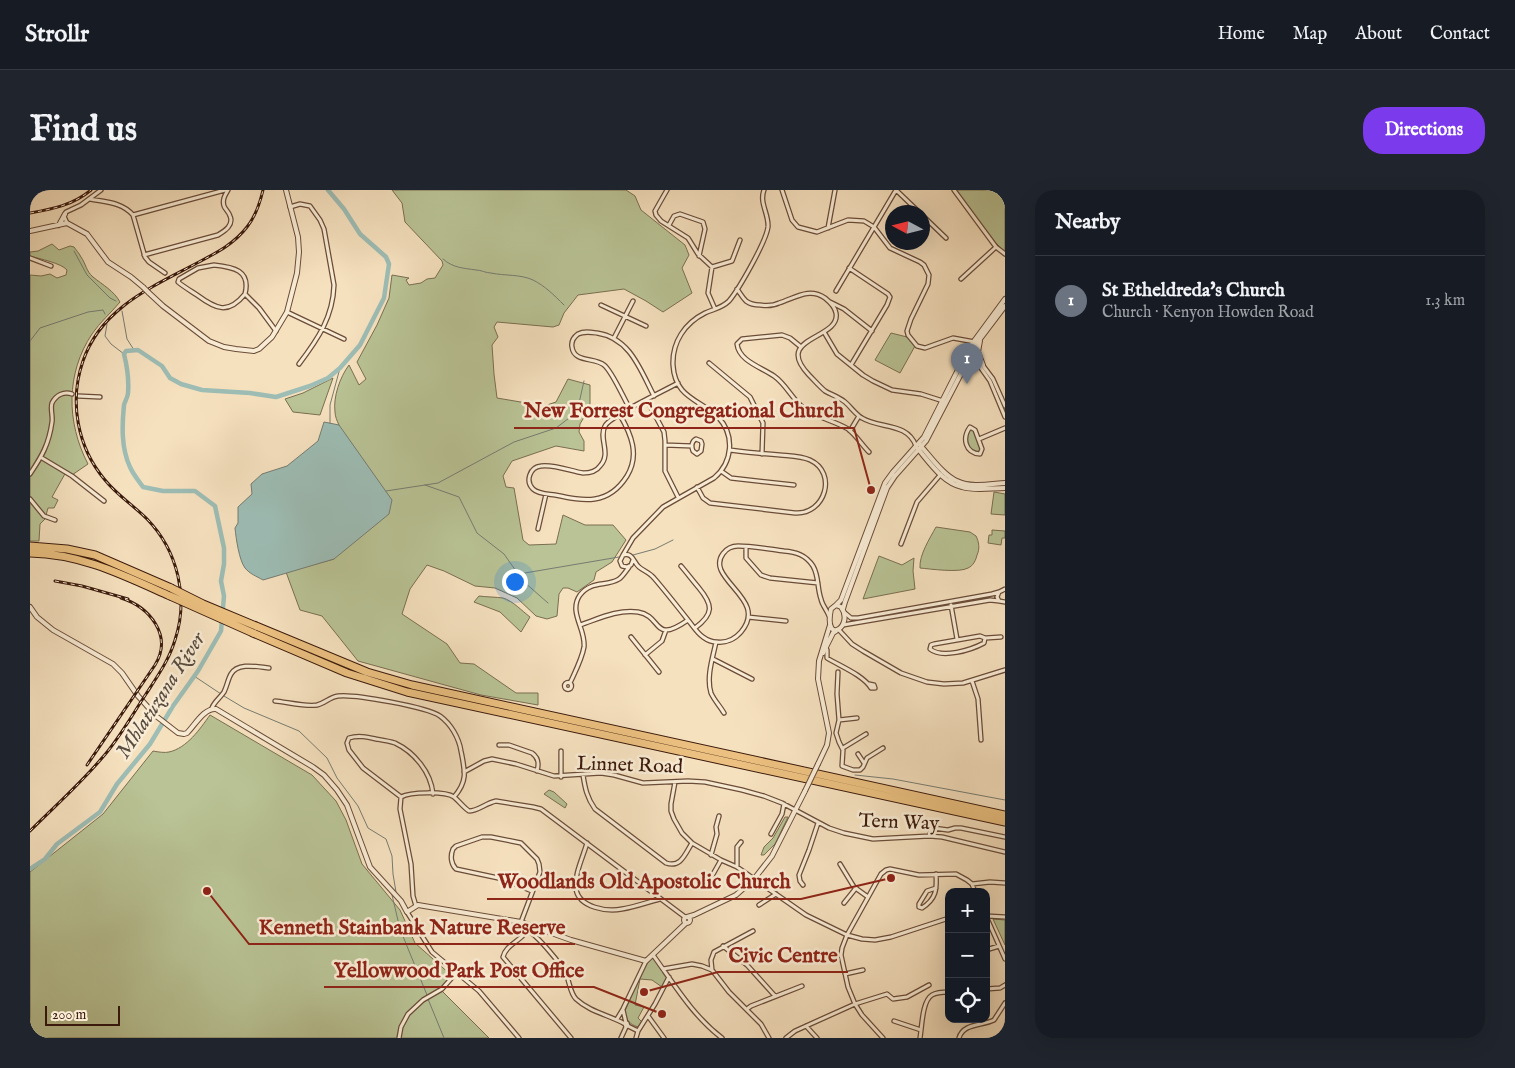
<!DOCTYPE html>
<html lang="en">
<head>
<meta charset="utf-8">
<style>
	body { margin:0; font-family:"IM FELL English",serif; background:#20242c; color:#f1f3f6 }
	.controls { position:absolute; right:15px; bottom:15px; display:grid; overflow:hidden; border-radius:10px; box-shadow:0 5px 20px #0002 }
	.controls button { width:45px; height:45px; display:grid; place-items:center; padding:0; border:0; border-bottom:1px solid #363941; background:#171b24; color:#f1f3f6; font:25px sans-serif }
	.compass { position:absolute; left:855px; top:15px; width:45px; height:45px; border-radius:50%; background:#171b24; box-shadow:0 5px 20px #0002; rotate:277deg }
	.scale { position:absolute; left:15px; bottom:12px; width:75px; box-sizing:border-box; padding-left:5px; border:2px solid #3b1a0c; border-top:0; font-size:14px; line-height:18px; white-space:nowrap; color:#3b1a0c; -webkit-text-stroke:4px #f9ecd5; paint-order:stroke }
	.you { position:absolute; left:484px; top:391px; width:18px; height:18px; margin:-12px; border:4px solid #fff; border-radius:50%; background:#1a73e8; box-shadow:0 0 0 8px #1a73e833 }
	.badge { display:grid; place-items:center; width:32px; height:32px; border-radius:50%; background:#7c3aed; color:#fff; font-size:16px; font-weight:700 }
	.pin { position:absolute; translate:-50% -41px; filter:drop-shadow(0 1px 2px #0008) }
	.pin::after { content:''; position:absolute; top:26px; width:18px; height:15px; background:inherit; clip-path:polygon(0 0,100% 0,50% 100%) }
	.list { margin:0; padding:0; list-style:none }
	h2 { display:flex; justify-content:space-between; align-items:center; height:65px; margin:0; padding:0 20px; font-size:21px }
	h2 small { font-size:16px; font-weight:400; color:#9ea1a6 }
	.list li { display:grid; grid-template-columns:32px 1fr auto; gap:15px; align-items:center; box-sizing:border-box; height:90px; padding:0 20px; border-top:1px solid #363941 }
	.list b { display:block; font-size:19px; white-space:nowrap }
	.list p { margin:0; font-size:16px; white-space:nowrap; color:#9ea1a6 }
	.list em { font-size:16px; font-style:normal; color:#9ea1a6 }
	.icon { flex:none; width:28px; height:28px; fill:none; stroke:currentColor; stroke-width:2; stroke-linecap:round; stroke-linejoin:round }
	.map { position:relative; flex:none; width:975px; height:848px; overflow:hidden; border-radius:20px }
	header { display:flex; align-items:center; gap:30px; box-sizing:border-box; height:70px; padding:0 25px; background:#171b24; border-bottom:1px solid #363941 }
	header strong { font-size:24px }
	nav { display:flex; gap:28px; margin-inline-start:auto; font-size:18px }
	.intro { display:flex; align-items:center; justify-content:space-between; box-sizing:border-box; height:120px; padding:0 30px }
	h1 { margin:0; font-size:35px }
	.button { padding:12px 22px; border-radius:20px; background:#7c3aed; color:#fff; font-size:18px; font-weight:700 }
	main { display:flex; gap:30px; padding:0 30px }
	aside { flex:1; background:#171b24; border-radius:20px; box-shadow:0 5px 20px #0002 }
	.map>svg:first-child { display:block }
	.green { fill:#b9c395; stroke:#7a6e50 }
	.water { fill:#9dbdb5; stroke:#767c71 }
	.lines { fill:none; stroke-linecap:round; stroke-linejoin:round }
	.stream { stroke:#767c71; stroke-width:1 }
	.river { stroke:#9dbdb5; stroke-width:4.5 }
	.minor-casing { stroke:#6a4c39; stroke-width:5.5 }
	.tertiary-casing { stroke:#6a4c39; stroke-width:6 }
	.motorway-casing { stroke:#3b1a0c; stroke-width:9 }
	.minor { stroke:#f9ecd5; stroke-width:3 }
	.tertiary { stroke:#f9ecd5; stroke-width:4 }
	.motorway { stroke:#ebc080; stroke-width:7 }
	.rail-casing { stroke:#3b1a0c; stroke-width:3 }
	.rail { stroke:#f9ecd5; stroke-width:1; stroke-dasharray:4; stroke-linecap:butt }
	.tertiary-bridge-casing { stroke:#6a4c39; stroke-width:6; stroke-linecap:butt }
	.motorway-bridge-casing { stroke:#3b1a0c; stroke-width:9; stroke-linecap:butt }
	.tertiary-bridge { stroke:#f9ecd5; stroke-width:4 }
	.motorway-bridge { stroke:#ebc080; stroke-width:7 }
	.labels { text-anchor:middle; stroke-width:5; stroke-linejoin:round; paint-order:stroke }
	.street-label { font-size:20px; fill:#3b1a0c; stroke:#f9ecd5 }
	.water-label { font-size:21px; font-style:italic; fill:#584b3f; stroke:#f9ecd5 }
	.leader { fill:none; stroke:#8f2418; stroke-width:2 }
	.callout-dot { fill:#8f2418; stroke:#f9ecd5; stroke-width:2 }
	.callout-label { font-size:21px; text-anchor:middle; font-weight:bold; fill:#8f2418; stroke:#f9ecd5; stroke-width:5; stroke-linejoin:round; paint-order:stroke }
</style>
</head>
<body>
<header>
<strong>Strollr</strong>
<nav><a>Home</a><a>Map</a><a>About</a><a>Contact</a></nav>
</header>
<div class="intro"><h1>Find us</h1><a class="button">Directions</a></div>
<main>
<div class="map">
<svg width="975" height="848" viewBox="0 0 975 848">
	<rect width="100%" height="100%" fill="#f6e1bf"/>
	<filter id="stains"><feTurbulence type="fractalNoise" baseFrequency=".004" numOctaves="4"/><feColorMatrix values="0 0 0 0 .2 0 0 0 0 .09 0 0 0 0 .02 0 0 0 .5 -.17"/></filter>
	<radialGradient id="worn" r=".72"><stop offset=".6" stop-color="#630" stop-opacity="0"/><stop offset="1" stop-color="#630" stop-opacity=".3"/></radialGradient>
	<path class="green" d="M362,0H596L605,6L611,20L655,55L659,65L652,78L662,103L633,122L616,111L594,99L548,105L534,123L529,135L523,137L467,132L464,137L468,147L462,155L464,184L467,208L514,216L526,212L538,189L560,195V217L550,234L549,242L554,251V261L526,256L482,271L473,286L476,297L484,298L493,350L499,355L526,354L533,325L555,335H583L596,350L582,372L566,382L564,390L547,402L538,398H533L529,404L527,426L517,429L506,426L487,408L465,398L445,396L414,381L397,375L380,399L372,424L417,454L430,473L444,474L486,503H508V515L451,505L328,471L292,426L270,420L256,382L304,369L309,235C307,231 305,226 305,222C303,207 310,187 319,175L329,195L336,189L327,172L347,135L359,108L362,85L379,88L376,90L379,95L391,93L397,89L405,88L413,75L412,71L375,32L372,13Z
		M926,0H975V62L961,48Z
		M22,54L29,60L40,56L44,57C46,60 49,63 51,67C56,74 56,81 63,87C73,95 84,101 90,112C81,123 70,132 62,144C36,183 36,232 58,274L42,285L36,282L22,307L28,310L24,318H18L15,329L10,334L9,351H0V85L11,86L20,84L27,88L36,85L37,80C31,73 10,69 0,66V62L8,61Z
		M861,143L877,147L885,156L870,183L845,170Z
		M303,188L290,225L263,222L255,209L273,203Z
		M940,239L944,240L952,259L950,263C935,260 934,251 940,239Z
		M964,302L975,304V325L961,324Z
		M906,337L940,342L946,346C949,352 950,359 947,365C946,370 943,376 938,378C930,383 900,379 890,378C889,365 900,348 906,337Z
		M962,340L975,341V348H972L971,355L958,353L959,345H962Z
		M849,366L872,375L884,368L883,381L885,399L833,409Z
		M449,406C456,407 466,407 473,408C483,411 492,421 500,427L491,442L470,422L444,412Z
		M180,525L282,585L306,611L316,630L332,674L370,720L385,753L421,785L410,799L459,848H0V682L73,624L123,561C128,562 135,563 139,562C157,558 170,539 180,525Z
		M519,600L524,602L537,614L535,618L514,604Z
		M755,627H758L745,654L734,665H731L734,657L743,648Z
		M963,729L975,730V755Z
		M622,766L638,788L632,797L622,790L610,789L605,815L614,817L608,828L612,832L608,837C599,834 596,830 595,821L615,772Z"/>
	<path class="water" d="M294,232L309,235L362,310L359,324L304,369L233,390C226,386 220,384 215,378C209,370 206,348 205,338L208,333V317L222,304L221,294L232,284L257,276L288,251Z"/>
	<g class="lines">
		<path class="stream" d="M44,61L57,85L80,108L86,111
			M413,69C423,78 433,78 446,80C451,80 456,83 461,83C475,86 490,84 503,90C515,96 524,105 534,115
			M92,121L97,149L104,160
			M77,134L75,146L81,154L94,164
			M0,151L10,138L58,122L73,120L75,124
			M300,233V215L310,178
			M395,295L429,307L447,343L474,364L493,391L518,413
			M356,301L408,293L484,252L526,238L547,222L554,191
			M603,365L625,359L643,350
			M489,384L589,367
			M164,486L191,504
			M194,506L214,518L269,541L297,568L307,588L328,616L338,638L356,649L362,666L363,684L366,702
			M825,585L863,589L975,610
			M362,705L370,739L397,805
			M398,809L414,848"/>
		<path class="river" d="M0,679L15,669L27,654L70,622L87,594L120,554L143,516L168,481L191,441L194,406L191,391L194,374V358L185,316L165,301H133L113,297C108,290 103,284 100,277C91,258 92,235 94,215C95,211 98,207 98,203C99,191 97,176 94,164L96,161L108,160L132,176L140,188L151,194L172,200L220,203L246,207L280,196L298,188L310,178L330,155L354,108L359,74L356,67L330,44L314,19L298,0"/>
		<g class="minor-casing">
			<path id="minor" d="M637,0L625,21L626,25L631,31L658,48L668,64L682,77L678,103L685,119
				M752,0L762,30L768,37L787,42L818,30L834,31L844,37L860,58L890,72L894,75L899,85L898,94L881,129L877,141L878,145L887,156L895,158L923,148L945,152
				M866,0L889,22
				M924,0L966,57L975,64
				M60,9C75,12 92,12 103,25L115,67L119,72L135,83
				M260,17L270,14L280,16L290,30L294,39L304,95C303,127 288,149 269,174
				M103,25L195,0
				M892,25L916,48
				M37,33L34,26L36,22L51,15L71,0
				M639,35L644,26L650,24L673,32L675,39L669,66
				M798,38L805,0
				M114,65L188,45C195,41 204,35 200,26C199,22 195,19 194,16C192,10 195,5 198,0
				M0,68L21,76
				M184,75C203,77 221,80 215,104C198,125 186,119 167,105C161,101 154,97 148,92L149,89L168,78Z
				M682,77L702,71L710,50
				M819,78L858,104L860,107L857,115L821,175
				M931,89L966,57
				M707,99C710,103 712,107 716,111C720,114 725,115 730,115C737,116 743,116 749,113C765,108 779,97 795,108C800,112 805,117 806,123C811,150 742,146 779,185C784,190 789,196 795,201C802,205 809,207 815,212C821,217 825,224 832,228C850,239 877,232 886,256
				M806,101L866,0
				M215,104L229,118L246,141
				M800,112L814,119L842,141
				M571,115L616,136
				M257,122L314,149
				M794,142L807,164L833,185L843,191L862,200L891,204L913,211
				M584,148L603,111
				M771,157L760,148L752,145L712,149L707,154C709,171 731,177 744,186C757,195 763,211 775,219C788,228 805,231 818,239C826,245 832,255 839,262
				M942,161L963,189L975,216
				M941,164L960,191L975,227
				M679,173L720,207L733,233L732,264
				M48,206L70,207
				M617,210L634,242L635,251V281L648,307
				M600,219C594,209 582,181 574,175C565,167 544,173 542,157C541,152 544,147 548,144C554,141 560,142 567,143C600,148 610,179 624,206
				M590,225C601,244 610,265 597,286C578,316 554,311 525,305C518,304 508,304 503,299C495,291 500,277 511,276C523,274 541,281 553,283C560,283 566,282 570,276C582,263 568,249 575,236C580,226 636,200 648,193
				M940,237L945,240L952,259L950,264C935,263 932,248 940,237Z
				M820,241L829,226
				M666,249L671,251L672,254L671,261L667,264L663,261C661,256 662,251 666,249Z
				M949,249L975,238
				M635,255L662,256
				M12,268L42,286L74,311
				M691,281L701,288L764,295
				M0,284C12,266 19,254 22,232C23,226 20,218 22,213C26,205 34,201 42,204
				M667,297L673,308L680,313L765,323C795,325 808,283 780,270C771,266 760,266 750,265C733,264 716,262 700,260
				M0,309L14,326L25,330
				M508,339L516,304
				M871,354L887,312L911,284
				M716,357V368L731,385L740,388L788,393
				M593,365L603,348L633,317L684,288C703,272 705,245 688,227C669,209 645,208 643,175C642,152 655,133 675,123C684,119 692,118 699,111C709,99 736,52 738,37C739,24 729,13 734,0
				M603,370L601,375L597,377L592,376L590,371L593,365C603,362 603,372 609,377C614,381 620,383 624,388C636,402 647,416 658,430C663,436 667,443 673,447C677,450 682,452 687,452C696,453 705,449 711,442C733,416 700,400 691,380C686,368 696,356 708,356C723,356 739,359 754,361C766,362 776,365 783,376C789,386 787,398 791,409C792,415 797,420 799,426
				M651,376C657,383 663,391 669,398C683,415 684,424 665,438
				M975,399L969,402L967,407L969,411L975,412
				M921,415L927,449
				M815,423L821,428H828L962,404L969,402
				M718,427L756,431
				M550,435C568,429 588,419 608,422C633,426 622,455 658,430
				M813,435L960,410L969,411
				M809,440L822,454L833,461L871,483L897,492L914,494L933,493L975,480
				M950,446L955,448L954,453C941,460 912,469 900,459L901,455L904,454Z
				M601,447L629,482
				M956,448L971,447
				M686,452C683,467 676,487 681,503C684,510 690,516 694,523
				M796,458L797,460V468C810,476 833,485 841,498H845L844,495L839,494
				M615,465L632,451L636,440
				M683,469L722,489
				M808,482L807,504L809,530L806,543L809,552L813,560L812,576L823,580H830L833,577L837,568L853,558
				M942,491L948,509L951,550
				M534.5 496a3.5 3.5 0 1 1 7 0a3.5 3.5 0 1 1-7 0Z
				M540,493C545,482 552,469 554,457C556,439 538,422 550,405C562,390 576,397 589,389C593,386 596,381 599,377
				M245,511C256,512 277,517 287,515C295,513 300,507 308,506C325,504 397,517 410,526C421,534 429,548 431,561C435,581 438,591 424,607
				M182,518C184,512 190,508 194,502C197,496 198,489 201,484C208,472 228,477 239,478
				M809,530L827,528
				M469,555H479L502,563C509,568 509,574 507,581
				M813,558L836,544
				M828,564L834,573
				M434,582L454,571L462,569L486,574L524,586L571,583L584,585L613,593L658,591L675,592L712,600L734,606L752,613L799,638L814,643L843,649L899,646L912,647L975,662
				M553,585C555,598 557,608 565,619L636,673C651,678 655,664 662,653
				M531,587V561
				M645,592L641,614V621L644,629L652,643L662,653L691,670L707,677L776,725L817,745L832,749L845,750L861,747L919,728
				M371,607L333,578L319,560L317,553L319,548C328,545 337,547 346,549C352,550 359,551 365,553C384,562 401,582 403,604
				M741,644L752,624L754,614
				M899,646L903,638L918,640L925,638H931L975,647
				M557,653C553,667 544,685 546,699C549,718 578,722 592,719C605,717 618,712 630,709
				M681,665L687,644L686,637L689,626
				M810,674L824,697L838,707
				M707,677V657L711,652
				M682,686L691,670
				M942,694L960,692L975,693
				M773,695L770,691L769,685L779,660L788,633
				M906,698L897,701L889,714V717L892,718C906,709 907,700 906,684
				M814,713L826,698
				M729,715L746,704
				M386,716L383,706L381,674L370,619L371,607C380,602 415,601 424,607C429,611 433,617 439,621C448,621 456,613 466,611L503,617L511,619L655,727
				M377,722L402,762L449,801L489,848
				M956,726L975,769
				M957,726L975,727
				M491,732L510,682L509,674L507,669L491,653L461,647H452L426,656L423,659C420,666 421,674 426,679L473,689L502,701
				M499,735C496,750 476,753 473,767L541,848
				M498,741C507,745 532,775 536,784C540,793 540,803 546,809C560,822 579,825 595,834
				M693,756L717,775L745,806
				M956,760L969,756
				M623,765C644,794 663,826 692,848
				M633,779L662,774L672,776L682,780L699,802L731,834L739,848
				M682,780L681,770L684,762L723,741
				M815,784L833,780
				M956,799L970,798L975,795
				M717,819L721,816L772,796
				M593,820L596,833
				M618,826L634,848
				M587,829L593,819L616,771
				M864,831L891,840
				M597,833L598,836L596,837L595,834Z
				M598,836L608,841L606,848
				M776,836L787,848
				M608,841L625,814L639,787
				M369,848L371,837L378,824L393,810L412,799L427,782
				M591,848L596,837
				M756,848L765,841L825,814L857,804L863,809L877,807L899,795
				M853,848L832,825L825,814L818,797L811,765L812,758L817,745L851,684L856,680L860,679L889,685L926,684L937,690L942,694L945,702
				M890,848C892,837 892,811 902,805C907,802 913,802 919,802
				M929,848C933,833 952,836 964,830L975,813"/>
		</g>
		<g class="tertiary-casing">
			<path id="tertiary" d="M29,35L35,24
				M0,41L37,33L57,44L78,72L101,87L113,97
				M119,103L133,116L179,151L194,157L206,159L224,161L229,159L242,147L257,122L267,83L269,62L268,47L256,0
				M950,151L948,162L953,175
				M936,172L945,171
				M890,255C900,266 914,286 927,291C941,298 960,294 975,293
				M888,259C900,273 913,293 932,297C945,301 961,298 975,298
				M806,415L811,410L855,293L863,282L894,247L939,158L975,109
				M806,415L811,417C825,436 793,457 801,419Z
				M0,417L7,427L23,440L83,474L92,483L108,506L126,526L148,543L154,544L157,543C165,535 174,518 186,519L283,577L294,585L307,600L317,615L340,677L371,711L377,722L388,715L491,732L541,750L616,771L656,733
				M813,419L815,412L857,298L865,286L896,251L947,153L975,116
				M793,463L803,443L806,441
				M788,574L797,555L799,543L788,489L789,471L800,435
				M657,727L664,725L706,705L724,689L742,666L775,601
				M654 730a3 3 0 1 1 6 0a3 3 0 1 1-6 0Z"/>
		</g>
		<g class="motorway-casing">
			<path id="motorway" d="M0,356L37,359L65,365L141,398
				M0,363C52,364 93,385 140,406
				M226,436L337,482L382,495L975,625
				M223,443L317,483L377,502L975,632"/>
		</g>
		<use href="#minor" class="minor"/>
		<use href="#tertiary" class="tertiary"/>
		<use href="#motorway" class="motorway"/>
		<g class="rail-casing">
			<path id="rail" d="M0,23C23,19 43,15 61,0
				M25,391L52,396L98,409
				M57,575L125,475C143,446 120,417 91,408
				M0,641C24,617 50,594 72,568C89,549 102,525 116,504C127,487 139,470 145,450C159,408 148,361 117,329C103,315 87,305 75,290C47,257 39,211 53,171C71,118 122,97 167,73C186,63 204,54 217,37C225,27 230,13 233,0"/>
		</g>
		<use href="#rail" class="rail"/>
		<g class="tertiary-bridge-casing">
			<path id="tertiary-bridge" d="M113,97L119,103
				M775,601L788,574"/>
		</g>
		<g class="motorway-bridge-casing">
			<path id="motorway-bridge" d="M141,398L173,414L226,436
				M140,406L223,443"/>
		</g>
		<use href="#tertiary-bridge" class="tertiary-bridge"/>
		<use href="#motorway-bridge" class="motorway-bridge"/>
	</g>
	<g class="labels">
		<g class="street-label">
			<text transform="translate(600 574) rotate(2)" y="7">Linnet Road</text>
			<text transform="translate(869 631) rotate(2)" y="7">Tern Way</text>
		</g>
		<g class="water-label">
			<text transform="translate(130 505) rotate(-57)" y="7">Mhlatuzana River</text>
		</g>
	</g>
	<path class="leader" d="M841 300L824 238H484M861 688L771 709H457M177 701L219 754H545M614 802L688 782H818M632 824L564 797H294"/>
	<g class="callout-dot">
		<circle cx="841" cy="300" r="5"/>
		<circle cx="861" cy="688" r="5"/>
		<circle cx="177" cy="701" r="5"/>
		<circle cx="614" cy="802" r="5"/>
		<circle cx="632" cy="824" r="5"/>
	</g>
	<g class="callout-label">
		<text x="654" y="227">New Forrest Congregational Church</text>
		<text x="614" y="698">Woodlands Old Apostolic Church</text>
		<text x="382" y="744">Kenneth Stainbank Nature Reserve</text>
		<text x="753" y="772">Civic Centre</text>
		<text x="429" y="787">Yellowwood Park Post Office</text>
	</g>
	<rect width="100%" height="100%" filter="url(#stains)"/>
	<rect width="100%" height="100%" fill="url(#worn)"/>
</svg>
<div class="controls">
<button>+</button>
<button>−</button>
<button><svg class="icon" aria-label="locate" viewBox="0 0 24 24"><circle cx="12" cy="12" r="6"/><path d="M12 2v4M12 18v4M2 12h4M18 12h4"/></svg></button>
</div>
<svg class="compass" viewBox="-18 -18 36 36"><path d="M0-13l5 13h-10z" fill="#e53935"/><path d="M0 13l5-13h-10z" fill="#9ea1a6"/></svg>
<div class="scale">200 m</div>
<div class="you"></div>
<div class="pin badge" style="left:937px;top:194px;background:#6b7280">1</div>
</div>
<aside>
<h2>Nearby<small></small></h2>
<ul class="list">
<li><span class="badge" style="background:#6b7280">1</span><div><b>St Etheldreda's Church</b><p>Church · Kenyon Howden Road</p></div><em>1.3 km</em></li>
</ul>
</aside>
</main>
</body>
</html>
